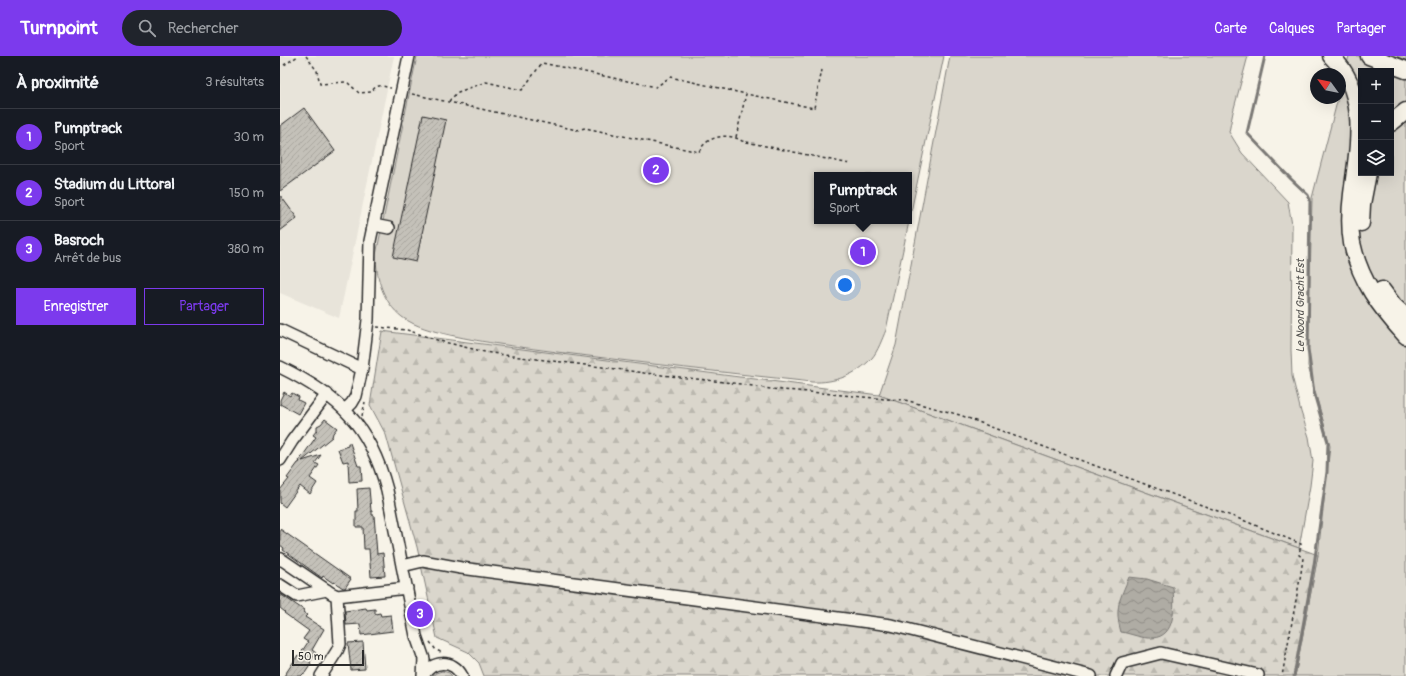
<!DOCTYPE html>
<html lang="fr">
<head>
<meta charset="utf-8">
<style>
	body { margin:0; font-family:Pangolin,sans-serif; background:#20242c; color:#f1f3f6 }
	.controls { position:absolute; right:12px; top:12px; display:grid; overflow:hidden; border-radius:0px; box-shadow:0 4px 16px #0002 }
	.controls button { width:36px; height:36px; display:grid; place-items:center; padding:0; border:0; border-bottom:1px solid #363941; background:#171b24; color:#f1f3f6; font:20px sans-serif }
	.compass { position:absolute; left:1030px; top:12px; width:36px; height:36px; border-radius:50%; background:#171b24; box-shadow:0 4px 16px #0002; rotate:303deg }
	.scale { position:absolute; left:12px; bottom:10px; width:72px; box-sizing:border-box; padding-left:4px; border:2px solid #2b2b2b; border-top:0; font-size:11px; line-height:14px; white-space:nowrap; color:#2b2b2b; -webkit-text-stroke:3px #f7f3e8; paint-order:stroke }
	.you { position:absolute; left:565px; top:229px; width:14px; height:14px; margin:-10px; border:3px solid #fff; border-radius:50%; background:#1a73e8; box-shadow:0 0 0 6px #1a73e833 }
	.badge { display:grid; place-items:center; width:26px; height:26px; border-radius:50%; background:#7c3aed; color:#fff; font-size:13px; font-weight:700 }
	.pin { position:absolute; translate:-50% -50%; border:2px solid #fff; box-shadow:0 1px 4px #0006 }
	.popup { position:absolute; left:534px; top:116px; width:98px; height:52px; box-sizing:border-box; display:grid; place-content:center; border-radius:0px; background:#171b24; filter:drop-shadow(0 1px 3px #0005); font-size:13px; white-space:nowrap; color:#9ea1a6 }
	.popup b { font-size:15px; color:#f1f3f6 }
	.popup::after { content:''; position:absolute; left:50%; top:100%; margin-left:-8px; border:8px solid transparent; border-top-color:#171b24 }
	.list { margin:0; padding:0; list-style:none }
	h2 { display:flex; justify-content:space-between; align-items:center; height:52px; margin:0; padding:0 16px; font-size:17px }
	h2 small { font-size:13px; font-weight:400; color:#9ea1a6 }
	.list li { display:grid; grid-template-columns:26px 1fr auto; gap:12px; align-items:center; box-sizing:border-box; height:56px; padding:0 16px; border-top:1px solid #363941 }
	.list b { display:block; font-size:15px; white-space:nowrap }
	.list p { margin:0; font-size:13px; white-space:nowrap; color:#9ea1a6 }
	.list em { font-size:13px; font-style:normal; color:#9ea1a6 }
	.actions { display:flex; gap:8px; padding:12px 16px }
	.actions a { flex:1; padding:9px 0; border:1px solid #7c3aed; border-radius:0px; text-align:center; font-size:14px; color:#7c3aed }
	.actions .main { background:#7c3aed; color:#fff }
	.icon { flex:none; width:22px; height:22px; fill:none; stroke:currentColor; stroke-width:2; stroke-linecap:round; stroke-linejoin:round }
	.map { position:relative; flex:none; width:1126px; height:620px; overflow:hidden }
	header { display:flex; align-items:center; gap:24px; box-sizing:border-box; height:56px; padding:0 20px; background:#7c3aed; color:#fff }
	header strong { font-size:19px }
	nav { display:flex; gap:22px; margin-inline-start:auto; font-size:14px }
	.search { width:280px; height:36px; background:#20242c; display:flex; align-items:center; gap:10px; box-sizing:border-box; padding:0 14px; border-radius:22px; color:#9ea1a6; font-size:15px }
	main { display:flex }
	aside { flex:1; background:#171b24 }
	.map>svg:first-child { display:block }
	.built { fill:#e8e4da }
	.green { fill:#dad6cc; stroke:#82807c; fill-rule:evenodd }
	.forest { fill:url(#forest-firs); stroke:#82807c }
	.water { fill:url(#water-waves); stroke:#7a7874 }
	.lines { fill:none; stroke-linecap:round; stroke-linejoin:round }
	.stream { stroke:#7a7874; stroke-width:3 }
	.building { fill:url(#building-hatch); stroke:#2b2b2b }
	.minor-casing { stroke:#2b2b2b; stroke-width:14 }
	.highway-casing { stroke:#2b2b2b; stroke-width:19 }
	.path { stroke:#2b2b2b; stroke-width:1.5; stroke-dasharray:3 3; stroke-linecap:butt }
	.minor { stroke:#f7f3e8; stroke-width:11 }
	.highway { stroke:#f7f3e8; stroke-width:16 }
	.labels { text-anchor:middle; stroke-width:3; stroke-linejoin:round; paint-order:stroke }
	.water-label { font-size:11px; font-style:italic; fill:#53524f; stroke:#f7f3e8 }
</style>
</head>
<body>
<header>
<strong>Turnpoint</strong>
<div class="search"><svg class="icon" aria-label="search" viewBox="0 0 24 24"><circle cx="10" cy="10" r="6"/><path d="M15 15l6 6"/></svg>Rechercher</div>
<nav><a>Carte</a><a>Calques</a><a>Partager</a></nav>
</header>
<main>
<aside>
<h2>À proximité<small>3 résultats</small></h2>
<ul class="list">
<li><span class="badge">1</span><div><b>Pumptrack</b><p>Sport</p></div><em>30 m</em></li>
<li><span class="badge">2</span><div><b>Stadium du Littoral</b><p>Sport</p></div><em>150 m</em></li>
<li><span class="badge">3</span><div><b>Basroch</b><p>Arrêt de bus</p></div><em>380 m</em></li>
</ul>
<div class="actions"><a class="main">Enregistrer</a><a>Partager</a></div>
</aside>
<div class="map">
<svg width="1126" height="620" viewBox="0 0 1126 620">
	<defs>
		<pattern id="forest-firs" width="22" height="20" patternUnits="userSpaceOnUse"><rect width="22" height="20" fill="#dad6cc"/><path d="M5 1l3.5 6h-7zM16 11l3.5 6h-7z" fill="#bbb8af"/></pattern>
		<pattern id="water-waves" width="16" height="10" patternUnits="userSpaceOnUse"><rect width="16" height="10" fill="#afaca4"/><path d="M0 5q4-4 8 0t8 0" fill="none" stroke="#8f8c86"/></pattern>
		<pattern id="building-hatch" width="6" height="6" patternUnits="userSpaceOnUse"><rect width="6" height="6" fill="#c4c1b9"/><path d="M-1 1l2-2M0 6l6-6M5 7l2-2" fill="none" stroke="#a9a69f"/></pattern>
	</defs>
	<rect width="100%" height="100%" fill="#f7f3e8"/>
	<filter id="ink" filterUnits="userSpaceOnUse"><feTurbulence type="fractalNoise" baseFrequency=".025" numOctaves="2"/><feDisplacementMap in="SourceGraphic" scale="8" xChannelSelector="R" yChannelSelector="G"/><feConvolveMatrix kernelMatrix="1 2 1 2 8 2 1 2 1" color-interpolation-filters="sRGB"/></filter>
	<g filter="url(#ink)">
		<path class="built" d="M0,0H114L59,262L0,237Z"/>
		<path class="green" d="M137,0H664L606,274C602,283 598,295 592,302C576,319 555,327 532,326C447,317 362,307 277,296C241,291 205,287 170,279C153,275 136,271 122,261C103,246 96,222 96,199ZM537,119H629V165H537Z
			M670,0H968L953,56L949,76L962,97L1008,146L1012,169L1011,294L1012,320L1021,356L1029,381L1033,405L1030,430L1019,492L599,339L616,289Z
			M1069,0H1126V620H1015L1038,499L1050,390L1028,310L1032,142L1058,42H1060V34ZM1081,15H1111V117H1081Z
			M162,615L169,617L172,620H152L156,617Z"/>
		<path class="forest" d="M102,275L599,339L1038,499L1015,620H204L199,607L188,596L157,582L137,491L106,379L90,349Z"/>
		<path class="water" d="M849,521L867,523L893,531C894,549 897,581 872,582C863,583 849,577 841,576C834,552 840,543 849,521Z"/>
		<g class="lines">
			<path class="stream" d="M985,0L967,77L1011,123L1028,139L1030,144L1028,293L1034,337L1048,386L1047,416L1034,509L1014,620"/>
		</g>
		<path class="building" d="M24,52L55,95L0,135V70Z
			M143,59L166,64L136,206L113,201Z
			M0,139L17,162L0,175Z
			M4,336L10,340L12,337L19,341L18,344L24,347L18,358L0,348V344Z
			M45,363L57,372L53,377L52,381L22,405L41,399L35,407L39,409L30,422L37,427L30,438L20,430L5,451L0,447V434L9,423L7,422L18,407L20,406L19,405L36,381L33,379L37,374V370L41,368Z
			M68,387H70L78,410H81L82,425L69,426L68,405L63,406L58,393L68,390Z
			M89,432L91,455H92V459H94L97,498L103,497L105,520L91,521L89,493H84L83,471H76V455H78L77,433Z
			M0,473L71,523L65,532H63L54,526L53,527L43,520L42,522L3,494L4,492L0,489Z
			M0,538L24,554L23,556L27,559L25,561L44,573L32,594L36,597L30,606L31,608L25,617H24L21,620H4L18,599L19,600L28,586L23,583L29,575L4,557L5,556L0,552Z
			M86,552L87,554L95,553V558L100,557L101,560L111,559L113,575L81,579L80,568L66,569L65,555Z
			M83,586L85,613L71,614L68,587Z"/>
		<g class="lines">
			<g class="minor-casing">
				<path id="minor" d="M94,169L109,172
					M0,274L82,313
					M0,311C59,340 90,369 107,434L136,580L144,603L143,620
					M65,354L72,347L76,340L82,313L88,264L90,185L129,0
					M0,404L12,385L47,338
					M0,504L1,503L51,537L57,540L127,532
					M122,510L143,505L181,512L611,569L811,620
					M0,529L17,540L47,534
					M41,620L57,595L60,588L57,540
					M143,620C152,604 173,603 182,620
					M836,620L842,607L881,597L978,619"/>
			</g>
			<g class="highway-casing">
				<path id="highway" d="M1051,0C1090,38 1078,90 1072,138C1070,154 1069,170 1072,187C1080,225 1100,251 1126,280
					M1089,0L1126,14
					M1111,67L1126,55
					M1081,167L1082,148L1088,117
					M1102,234L1114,250L1126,261"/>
			</g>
			<path class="path" d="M26,0L37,15L40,28L65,26L68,27L79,37L91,36C98,27 101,30 111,32
				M4,9L18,0
				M132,38L297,74L305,72L419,96C426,80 448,76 462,85L570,108
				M169,45L178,36L206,26L242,34L262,7L376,31L390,21L466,38
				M456,81L466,38L534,52L542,14
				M97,271L127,274L160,285L205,296L224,299L322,311L364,317L461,328L491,333L541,337L605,343L625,344L680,359L732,379L965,465L1021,488L1019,499L1023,502L1021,517L1002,620
				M82,360L85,346
				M150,586L156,594L163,597"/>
			<use href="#minor" class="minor"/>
			<use href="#highway" class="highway"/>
		</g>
	</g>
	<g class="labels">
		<g class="water-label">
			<text transform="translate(1020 250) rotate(-90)" y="4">Le Noord Gracht Est</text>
		</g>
	</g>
</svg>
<div class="controls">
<button>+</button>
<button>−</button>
<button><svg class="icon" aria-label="layers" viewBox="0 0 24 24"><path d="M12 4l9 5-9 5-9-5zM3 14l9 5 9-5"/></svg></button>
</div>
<svg class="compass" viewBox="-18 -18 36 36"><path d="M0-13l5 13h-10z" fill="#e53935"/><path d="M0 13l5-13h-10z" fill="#9ea1a6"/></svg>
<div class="scale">50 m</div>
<div class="you"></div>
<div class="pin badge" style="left:583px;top:196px">1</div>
<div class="popup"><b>Pumptrack</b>Sport</div>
<div class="pin badge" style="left:376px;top:114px">2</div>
<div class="pin badge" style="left:140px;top:558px">3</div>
</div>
</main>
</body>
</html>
